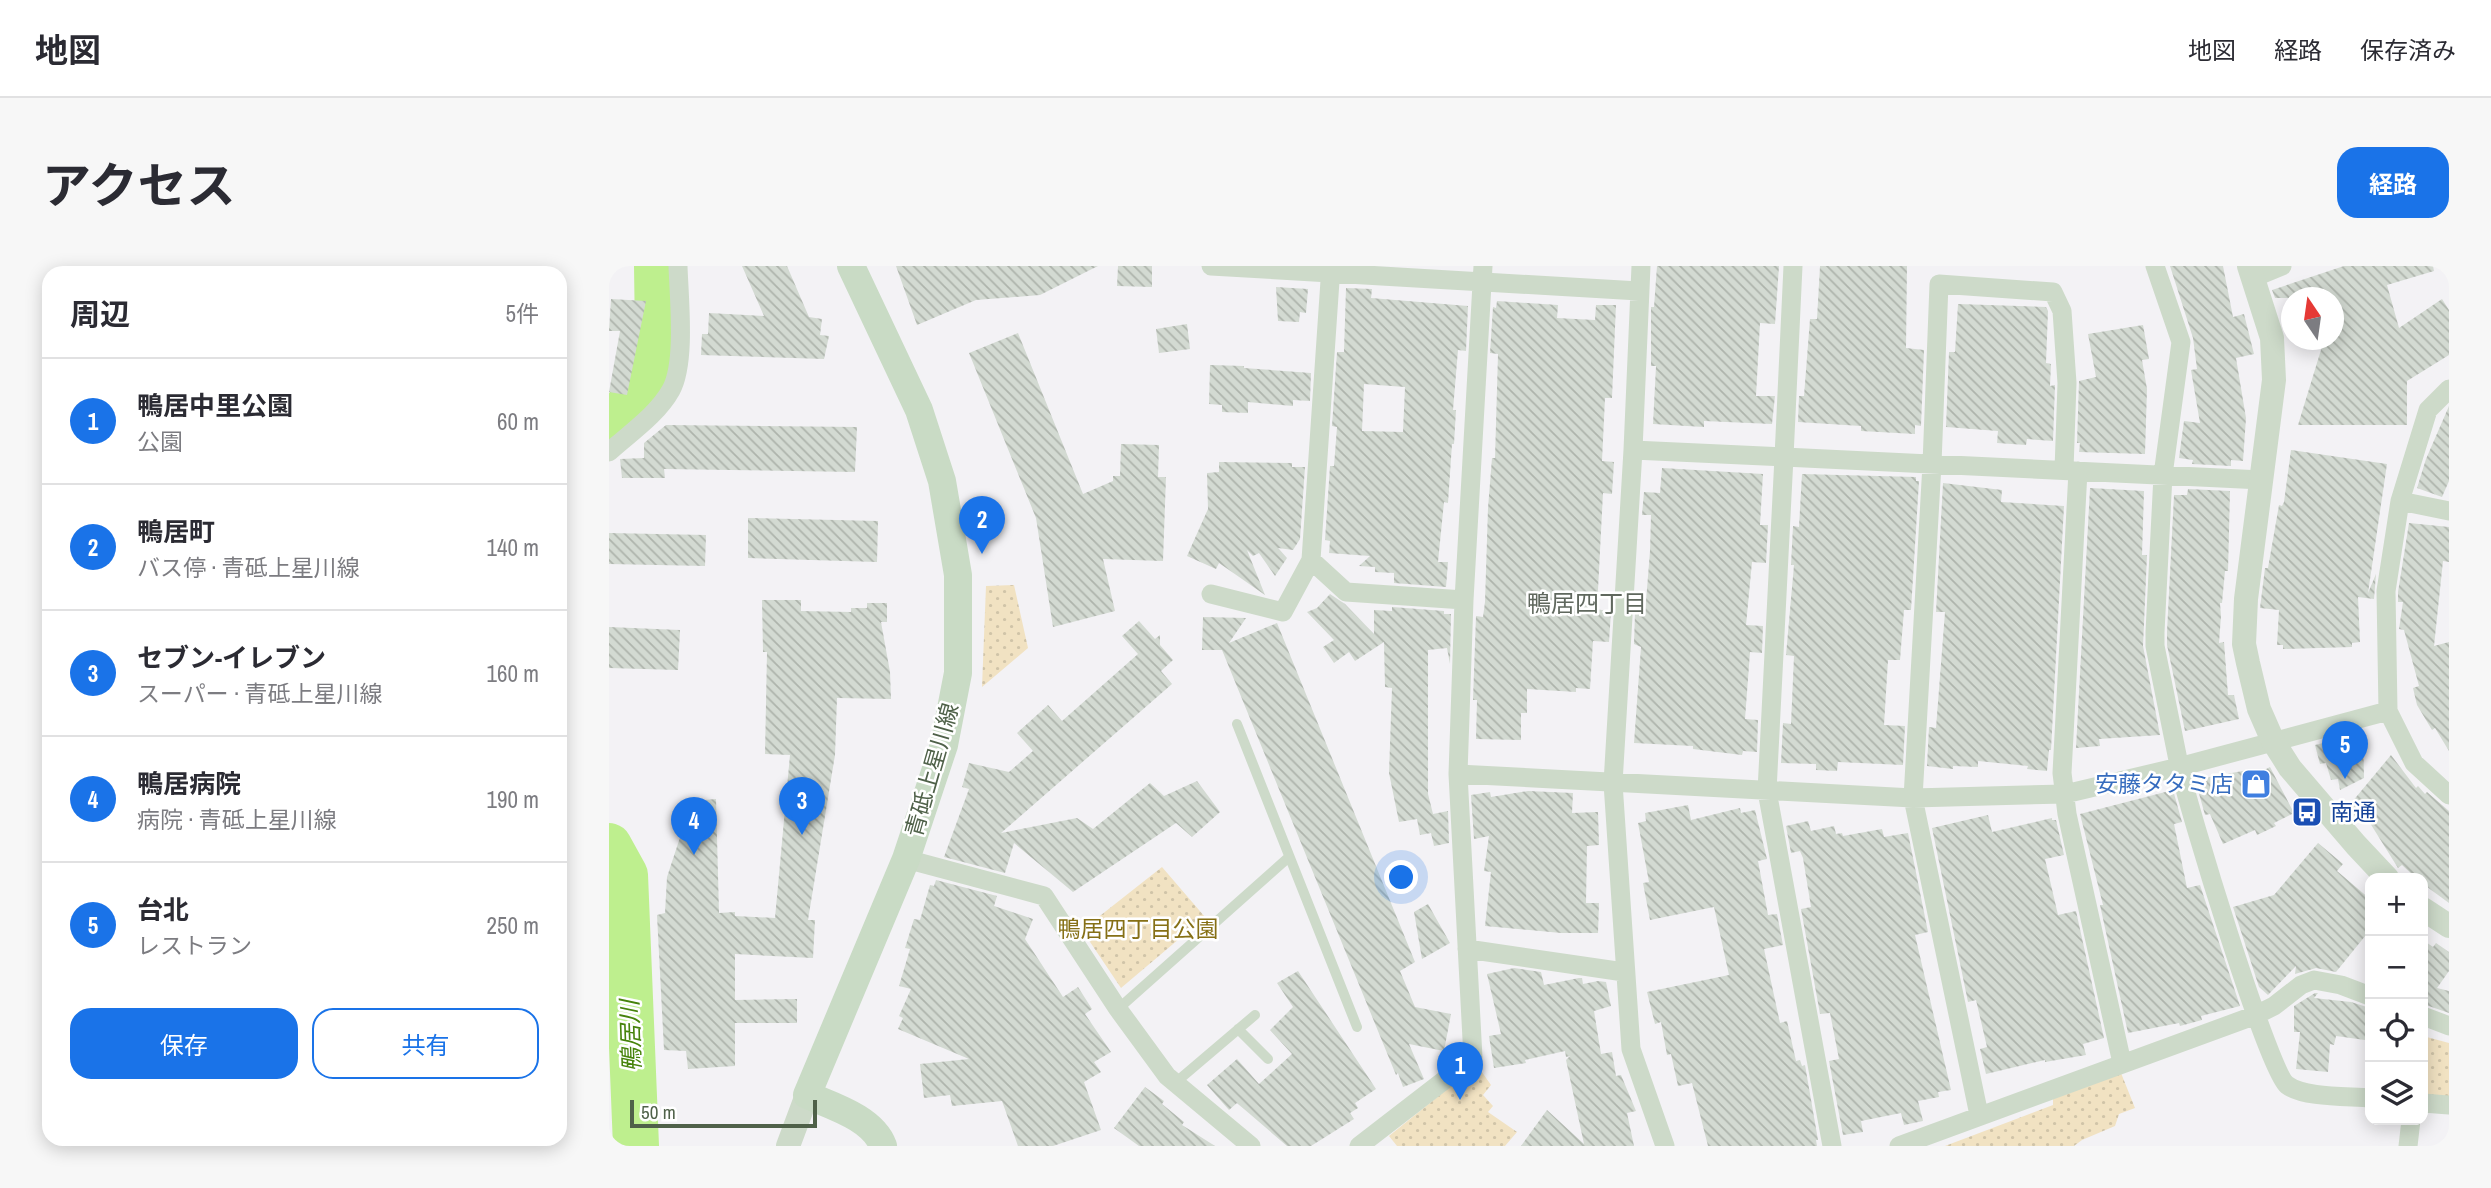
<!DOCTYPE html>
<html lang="ja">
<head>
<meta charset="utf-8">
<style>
	body { margin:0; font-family:"Archivo Narrow","Noto Sans JP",sans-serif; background:#f7f7f7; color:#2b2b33 }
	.controls { position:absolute; right:21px; bottom:21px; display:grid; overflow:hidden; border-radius:14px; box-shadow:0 4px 18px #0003 }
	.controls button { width:63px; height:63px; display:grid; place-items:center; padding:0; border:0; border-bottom:2px solid #e1e1e2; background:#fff; color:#2b2b33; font:35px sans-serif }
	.compass { position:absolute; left:1672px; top:21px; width:63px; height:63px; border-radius:50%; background:#fff; box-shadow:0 4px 18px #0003; rotate:347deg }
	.scale { position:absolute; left:21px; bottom:18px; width:187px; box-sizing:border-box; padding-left:7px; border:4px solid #4f6149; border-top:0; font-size:19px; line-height:24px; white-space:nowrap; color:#4f6149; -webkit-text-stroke:5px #fff; paint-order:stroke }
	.you { position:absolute; left:793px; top:612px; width:24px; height:24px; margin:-18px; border:5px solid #fff; border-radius:50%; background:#1a73e8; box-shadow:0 0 0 10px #1a73e833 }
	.badge { display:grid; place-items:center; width:46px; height:46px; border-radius:50%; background:#1a73e8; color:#fff; font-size:23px; font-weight:700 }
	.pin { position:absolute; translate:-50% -58px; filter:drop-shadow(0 2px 4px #0008) }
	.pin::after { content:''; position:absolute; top:37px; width:24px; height:21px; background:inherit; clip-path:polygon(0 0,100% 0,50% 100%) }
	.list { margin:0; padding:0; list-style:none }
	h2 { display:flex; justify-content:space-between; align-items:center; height:91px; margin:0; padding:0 28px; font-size:30px }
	h2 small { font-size:23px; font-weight:400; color:#7c7c81 }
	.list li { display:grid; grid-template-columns:46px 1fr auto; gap:21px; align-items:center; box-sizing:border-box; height:126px; padding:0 28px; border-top:2px solid #e1e1e2 }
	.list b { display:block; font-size:26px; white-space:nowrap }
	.list p { margin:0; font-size:23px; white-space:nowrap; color:#7c7c81 }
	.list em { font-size:23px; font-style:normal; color:#7c7c81 }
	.actions { display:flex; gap:14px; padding:21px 28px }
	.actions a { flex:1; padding:16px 0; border:2px solid #1a73e8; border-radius:21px; text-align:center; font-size:24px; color:#1a73e8 }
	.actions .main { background:#1a73e8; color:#fff }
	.icon { flex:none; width:38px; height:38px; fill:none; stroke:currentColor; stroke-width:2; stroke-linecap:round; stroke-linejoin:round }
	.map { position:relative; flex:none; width:1840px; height:880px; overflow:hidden; border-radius:21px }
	header { display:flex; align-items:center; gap:42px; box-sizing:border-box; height:98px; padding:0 35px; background:#fff; border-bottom:2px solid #e1e1e2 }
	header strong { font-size:33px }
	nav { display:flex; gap:38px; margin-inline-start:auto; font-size:24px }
	.intro { display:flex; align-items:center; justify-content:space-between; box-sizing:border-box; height:168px; padding:0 42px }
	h1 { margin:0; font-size:49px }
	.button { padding:18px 32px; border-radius:21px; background:#1a73e8; color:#fff; font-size:24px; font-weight:700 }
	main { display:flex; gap:42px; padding:0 42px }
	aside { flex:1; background:#fff; border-radius:21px; box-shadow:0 4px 18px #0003 }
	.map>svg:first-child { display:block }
	.grass { fill:url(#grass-dots) }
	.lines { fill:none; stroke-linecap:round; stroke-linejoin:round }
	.river { stroke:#beef8e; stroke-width:46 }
	.building { fill:url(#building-back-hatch); fill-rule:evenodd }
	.service { stroke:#cddac9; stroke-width:10 }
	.minor { stroke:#cddac9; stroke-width:19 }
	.tertiary { stroke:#cddac9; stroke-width:24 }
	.secondary { stroke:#c9dbc5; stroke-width:28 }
	.labels { text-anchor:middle; stroke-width:5; stroke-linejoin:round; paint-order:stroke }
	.street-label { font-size:23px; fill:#4f6149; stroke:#fff }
	.shop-label { font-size:23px; fill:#366cbe; stroke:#fff; text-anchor:end }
	.transit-label { font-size:23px; fill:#164399; stroke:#fff; text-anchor:start }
	.park-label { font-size:23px; fill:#867016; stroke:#fff }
	.neighbourhood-label { font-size:24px; fill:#60685e; stroke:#fff }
	.water-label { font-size:24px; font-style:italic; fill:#46830b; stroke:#fff }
</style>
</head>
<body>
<header>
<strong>地図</strong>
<nav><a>地図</a><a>経路</a><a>保存済み</a></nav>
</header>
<div class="intro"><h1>アクセス</h1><a class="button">経路</a></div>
<main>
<aside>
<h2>周辺<small>5件</small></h2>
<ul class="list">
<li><span class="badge">1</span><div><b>鴨居中里公園</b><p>公園</p></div><em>60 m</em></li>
<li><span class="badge">2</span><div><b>鴨居町</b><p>バス停 · 青砥上星川線</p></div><em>140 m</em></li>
<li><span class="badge">3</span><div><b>セブン-イレブン</b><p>スーパー · 青砥上星川線</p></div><em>160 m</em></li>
<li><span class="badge">4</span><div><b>鴨居病院</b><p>病院 · 青砥上星川線</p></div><em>190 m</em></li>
<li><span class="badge">5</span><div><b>台北</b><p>レストラン</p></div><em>250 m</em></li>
</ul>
<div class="actions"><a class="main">保存</a><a>共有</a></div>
</aside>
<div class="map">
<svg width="1840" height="880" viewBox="0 0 1840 880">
	<defs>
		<pattern id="grass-dots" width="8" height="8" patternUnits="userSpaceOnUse" patternTransform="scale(1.75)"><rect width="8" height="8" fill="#f1e2c2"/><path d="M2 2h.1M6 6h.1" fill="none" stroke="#d0c4a8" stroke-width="1.8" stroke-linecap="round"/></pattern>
		<pattern id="building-back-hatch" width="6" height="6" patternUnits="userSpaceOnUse" patternTransform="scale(1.75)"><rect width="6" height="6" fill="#d3dad2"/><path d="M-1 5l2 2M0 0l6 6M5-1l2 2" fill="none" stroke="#aeb4ac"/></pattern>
	</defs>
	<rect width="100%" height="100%" fill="#f3f2f5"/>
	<path class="grass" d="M405,319L419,382L373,421L377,320Z
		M553,601L596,651L512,722L473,664Z
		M1814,770L1840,777V831L1814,829Z
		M868,799L882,819L874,829L884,840L879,846L908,866L896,880H788L780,870Z
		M1512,807L1526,842L1510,848L1506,860L1473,874L1465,880H1336L1444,839V833Z"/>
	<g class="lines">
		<path class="river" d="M0,156L25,137L43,95L49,70L48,0
			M0,580L16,609L27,880"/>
	</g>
	<path class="building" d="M133,0H178L200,51L213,53L211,69L220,70L215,93L92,89L93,68H99L100,47L155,50Z
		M287,0H489L431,29L367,34L308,59Z
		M509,0H543V21L508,20Z
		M1048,0H1170L1166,58L1151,57L1147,130H1166L1163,158L1095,155V161L1044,158L1047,100H1042V41H1045Z
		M1211,0H1298L1297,82L1315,84L1312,160L1306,159V168L1252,165V160L1189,156L1190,130H1195L1201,53H1208Z
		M1561,0H1614L1624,51L1635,48L1645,88L1627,92L1637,152L1634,195L1622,194V200L1583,198L1584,194L1570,192L1575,155L1591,157L1582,104L1588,103L1584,72Z
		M1735,0H1824L1825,5L1778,19L1790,62L1833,33L1840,44V89L1798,115V159H1689L1715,74H1725V32H1666L1663,24Z
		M667,21L699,23L697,47L691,46L690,56L669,55Z
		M737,22L763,23L762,32L859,40L857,85L849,84L844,144H847L845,178H843L839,237L835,236L829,296H839L837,321L785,317V307L766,306V301L750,300L761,290L720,287L721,275L716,274L721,200H725L728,161L723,160L728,86H735ZM755,118L796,121L794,166L753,165Z
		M2,33L37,35L18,129L0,126L11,65H0Z
		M888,35L949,39L948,52L986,54L987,39H1007L1003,132H996L993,195L1005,196L1003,228L994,227L988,343L1002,346L1000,376L984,375L981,423L967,422V426L918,423V447H912V474L867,473L868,434H864L867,350L874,351L876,336L879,242L883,192H886L889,88L881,87L884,41L887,42Z
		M1349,38L1437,41L1439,45L1437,97L1442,98L1441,120L1446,119L1444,175L1418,173L1417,179L1388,177L1389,165L1337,161L1340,86H1346Z
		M578,58L581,83L550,87L547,63Z
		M1534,59L1540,93L1533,94L1538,123L1536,188L1470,186L1471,177H1468L1470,115L1487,111L1479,68Z
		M409,67L474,228L504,215V210H511L512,178L550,179L549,211H557L554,295L494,293L506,345L444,361L427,252L360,87Z
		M601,99L635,100V102L702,107L701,135L684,134V140L639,136V147L613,146V139L600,138Z
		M1840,140V215L1833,231L1808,222L1817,193Z
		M57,159L248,161L246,206L55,203L56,212H13L11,193L35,192V177Z
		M1682,184L1778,198L1759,327L1767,308L1765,333L1749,331L1751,376L1743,377V381L1674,383V379H1668L1670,344L1651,342L1656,302H1659L1670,239L1673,240L1675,236Z
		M610,196L683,197V201H696L691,273L684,284L669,282L678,292L666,310L650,287L644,290L638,284L656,329L610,297L607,303L578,290L599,243L598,207L610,206Z
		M1053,202L1154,208L1151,259H1159L1157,297L1143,296L1137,359L1154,360L1153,387L1141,386L1136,453L1149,454L1148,486L1134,485L1133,489L1084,483V480L1025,477L1032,381L1025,378L1026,347L1036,348L1041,285L1042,249H1033L1035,226L1051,227Z
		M1193,208L1307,211V215H1310L1302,344H1295L1291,394H1279L1275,459L1296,460L1294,499L1229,496L1228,505L1207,504V498L1172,497L1174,457L1182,458L1185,390L1177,389L1185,299H1182L1184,260L1190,261Z
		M1334,217L1393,224L1392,236L1455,240L1442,484H1440L1438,505L1418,503L1419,500L1369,495V501L1344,500V503L1318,500L1320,461L1327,462L1336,346H1327Z
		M1481,222L1535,225L1533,289H1538L1534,380L1551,469L1490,473L1491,480L1467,482Z
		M1579,223L1621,225L1619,305H1616L1613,337H1611L1612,350L1610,377L1615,376L1619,429H1625L1630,453L1576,465L1558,379V366L1565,229H1578Z
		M139,252L269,255L268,296L139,292Z
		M1800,257L1840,261V296L1834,295L1825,380L1840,376V485L1826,462L1823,464L1808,439L1804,422L1810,420L1795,364L1790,363L1794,336H1789V326Z
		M0,267L97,269L96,300L0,298Z
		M721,328L736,338L765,368V344L783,345V341L835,345V348H842L841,398L838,382L819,384V528L824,548L839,545L840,577L825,580L822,567L811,569L808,553L790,556L780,507L783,422L776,421L775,376L746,395L740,386L725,397L714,381L725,374L698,346L708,342Z
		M153,334H192V345L242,346V342H258V337H278V356H272L281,406L282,433L228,432L226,489L199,654H206L204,692L126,688V734L188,733V757H126V800L79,803L77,785L55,784L48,649L56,647L58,611L83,535L107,533L110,647L126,646V650L166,652L181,489L156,488L158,386H154Z
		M594,351L637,352L620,377L668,357L806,696L791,705L806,741L842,748L835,785L800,778L815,813L794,821L789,807L787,809L613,384H593Z
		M530,355L546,373L551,369V379L564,394L552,405L563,418L392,567L468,552L484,563L541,517L555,530L588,515L611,546L583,571L567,557L464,626L405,577L396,607L335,591L360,523L353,521L360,497L400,506L424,485L408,467L439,439L453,455L529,388L513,370Z
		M0,361L71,364L69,404L0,402Z
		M1754,467L1755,512L1731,524L1729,513L1722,514L1717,497L1711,498L1706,479Z
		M1782,489L1807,522L1809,520L1816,528L1818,526L1840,545V637L1814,618V612H1807L1793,599L1789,602L1756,549L1746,552L1743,536Z
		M1661,501L1685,547L1665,557L1667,560L1648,569L1646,564L1614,578L1601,548L1596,549L1587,517L1596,515L1595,512L1639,504L1640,512Z
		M1564,524L1573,556L1565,558L1578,622L1591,619L1631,740L1592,750L1593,754L1571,760L1570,757L1519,767L1491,639H1494L1471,548Z
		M919,525L964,527L963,547L989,546L990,579L978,580L977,637H990L989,667H952L876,660L882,606L875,605L880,570L865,573L862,529L881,526L882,531Z
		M1079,539L1082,554L1131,542L1132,547L1146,544L1158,593L1149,595L1159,649L1168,648L1174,679L1155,683L1171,757L1178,755L1187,795L1191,794L1193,800L1196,799L1209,874H1207L1208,880H1099L1083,817L1069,820L1062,788L1058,789L1052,756L1046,758L1038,726L1120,709L1105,641L1041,654L1034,617L1040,616L1029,557L1037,555L1036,547Z
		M1379,549L1383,566L1443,552V554H1447L1455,589L1436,593L1449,649L1467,645L1495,772L1474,778L1477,789L1436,796V794L1377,808L1371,783L1378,781L1367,734L1359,736L1323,562Z
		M1199,555L1202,565L1225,560L1227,568L1233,567L1234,570L1273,563L1275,571L1299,567L1319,666L1306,669L1342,824L1329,826L1330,831L1309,835L1314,855L1295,859L1292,847L1252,855L1254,866L1234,869L1220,795L1230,793L1221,747L1211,748L1192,643L1202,641L1194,592L1191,585L1182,587L1177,560Z
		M1709,577L1734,598L1728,605L1761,633V664L1727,706L1707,702L1686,708L1687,700L1659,729L1650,721L1624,641L1665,629Z
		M327,614L388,630L385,640L424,653L416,673L454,731L469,721L483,743L476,748L502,786L485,796L492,806L475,816L492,864L444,880H409L393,835L343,840L341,829L315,832L311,798L360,793L289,763L294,752L290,750L302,723L290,720L301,683L296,682L305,653L311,654L321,619L325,620Z
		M819,638L841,677L813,693L805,646Z
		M1814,674L1824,681L1827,677L1840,686V705L1828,722L1840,725V747L1814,738Z
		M905,702L932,706L935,719L970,712H973L974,718L989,715L997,716L1002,740L985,745L992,788L1003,786L1007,810L1012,809L1027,845L1018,847L1025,880H912L938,844L975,878L957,794L961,790L957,791L956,785L916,794L917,797L885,802L880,770L892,768L878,708Z
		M689,705L767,823L746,837L749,842L741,847L745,853L702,880H678L628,837L620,844L598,819L628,793L650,818L683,788L661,764L684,741L668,717Z
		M1706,727H1709L1705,732L1742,736L1761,742V766L1757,765L1756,774L1727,770L1725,779L1721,778L1719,806L1687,803L1691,766H1685V740Z
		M536,821L555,835L553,838L575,856L573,859L606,880H530L505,862Z"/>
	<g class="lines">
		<path class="service" d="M628,458L748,761
			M509,743L680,591
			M629,763L659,793
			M566,817L646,749"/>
		<path class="minor" d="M602,0L1030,25
			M722,0L702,294L737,326L855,334
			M1032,0L1024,184L1004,517L1022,783L1056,880
			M1184,0L1175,191L1653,214
			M1546,0L1572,76L1554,209L1546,366V380C1554,419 1562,459 1570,499C1578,538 1659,805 1678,819C1695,832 1740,830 1761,832
			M1644,12L1673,0
			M1840,123L1819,144L1791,235L1777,325L1779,445L1805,497L1840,529
			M1024,184L1175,191L1158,525L1223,880
			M0,186C21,167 48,149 62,124C77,97 70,32 69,0
			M1469,205L1453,507L1458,548L1513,797
			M1791,235L1840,245
			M602,328L674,346L702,294
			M849,508L1304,532L1456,528L1570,501L1779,445
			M297,593L435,630L509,743L558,810L642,880
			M858,683L1015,706
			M1814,750L1840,760
			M1814,837L1840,839
			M1370,849L1304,532L1323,198L1330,18L1444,26L1453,45L1458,117L1455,204
			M750,880L864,792L849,508L855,334L874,0
			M1290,880L1647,749L1665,740L1692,719L1705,714L1732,719L1761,730
			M1799,880L1802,854"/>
		<path class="tertiary" d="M1640,0L1663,72L1665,114L1637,333L1635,378L1639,397L1650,443L1664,475L1681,502L1747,579L1778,612
			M1814,643L1840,660
			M179,880L198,829"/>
		<path class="secondary" d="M242,0L310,144L333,215L349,309V407L335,479L297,593L198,829C223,840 264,852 274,880"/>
	</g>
	<defs>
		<g id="shop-square" transform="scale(1.575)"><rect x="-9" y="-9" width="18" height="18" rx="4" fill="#3f7fe0" stroke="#fff"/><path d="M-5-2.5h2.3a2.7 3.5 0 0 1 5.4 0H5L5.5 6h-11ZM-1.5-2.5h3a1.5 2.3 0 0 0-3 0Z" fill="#fff"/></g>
		<g id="bus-square" transform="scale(1.575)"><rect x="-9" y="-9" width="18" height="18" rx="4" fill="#1a4fb4" stroke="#fff"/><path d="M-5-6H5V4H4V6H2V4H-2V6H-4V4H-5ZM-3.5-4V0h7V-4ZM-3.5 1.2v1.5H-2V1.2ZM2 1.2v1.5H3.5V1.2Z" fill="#fff"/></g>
	</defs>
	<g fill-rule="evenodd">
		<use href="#shop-square" x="1647" y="518"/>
		<use href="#bus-square" x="1698" y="546"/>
	</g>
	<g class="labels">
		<g class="street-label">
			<text transform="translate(323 504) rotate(-74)" y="8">青砥上星川線</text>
		</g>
		<g class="shop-label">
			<text x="1624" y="526">安藤タタミ店</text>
		</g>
		<g class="transit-label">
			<text x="1721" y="554">南通</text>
		</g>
		<g class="park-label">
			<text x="529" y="671">鴨居四丁目公園</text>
		</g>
		<g class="neighbourhood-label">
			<text x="978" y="346">鴨居四丁目</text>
		</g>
		<g class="water-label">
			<text transform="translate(22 770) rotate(-92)" y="8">鴨居川</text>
		</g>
	</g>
</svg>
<div class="controls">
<button>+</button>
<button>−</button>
<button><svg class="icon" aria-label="locate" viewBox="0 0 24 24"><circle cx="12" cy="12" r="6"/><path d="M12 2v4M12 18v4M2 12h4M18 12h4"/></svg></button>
<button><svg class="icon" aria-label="layers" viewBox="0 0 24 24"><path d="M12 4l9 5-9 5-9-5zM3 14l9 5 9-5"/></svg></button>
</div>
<svg class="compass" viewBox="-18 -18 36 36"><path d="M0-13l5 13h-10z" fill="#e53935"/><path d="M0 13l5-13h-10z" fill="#7c7c81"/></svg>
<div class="scale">50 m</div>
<div class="you"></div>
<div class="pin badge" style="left:851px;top:834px">1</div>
<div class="pin badge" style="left:373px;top:288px">2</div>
<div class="pin badge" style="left:193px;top:569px">3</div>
<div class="pin badge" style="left:85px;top:589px">4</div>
<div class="pin badge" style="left:1736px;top:513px">5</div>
</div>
</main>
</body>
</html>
